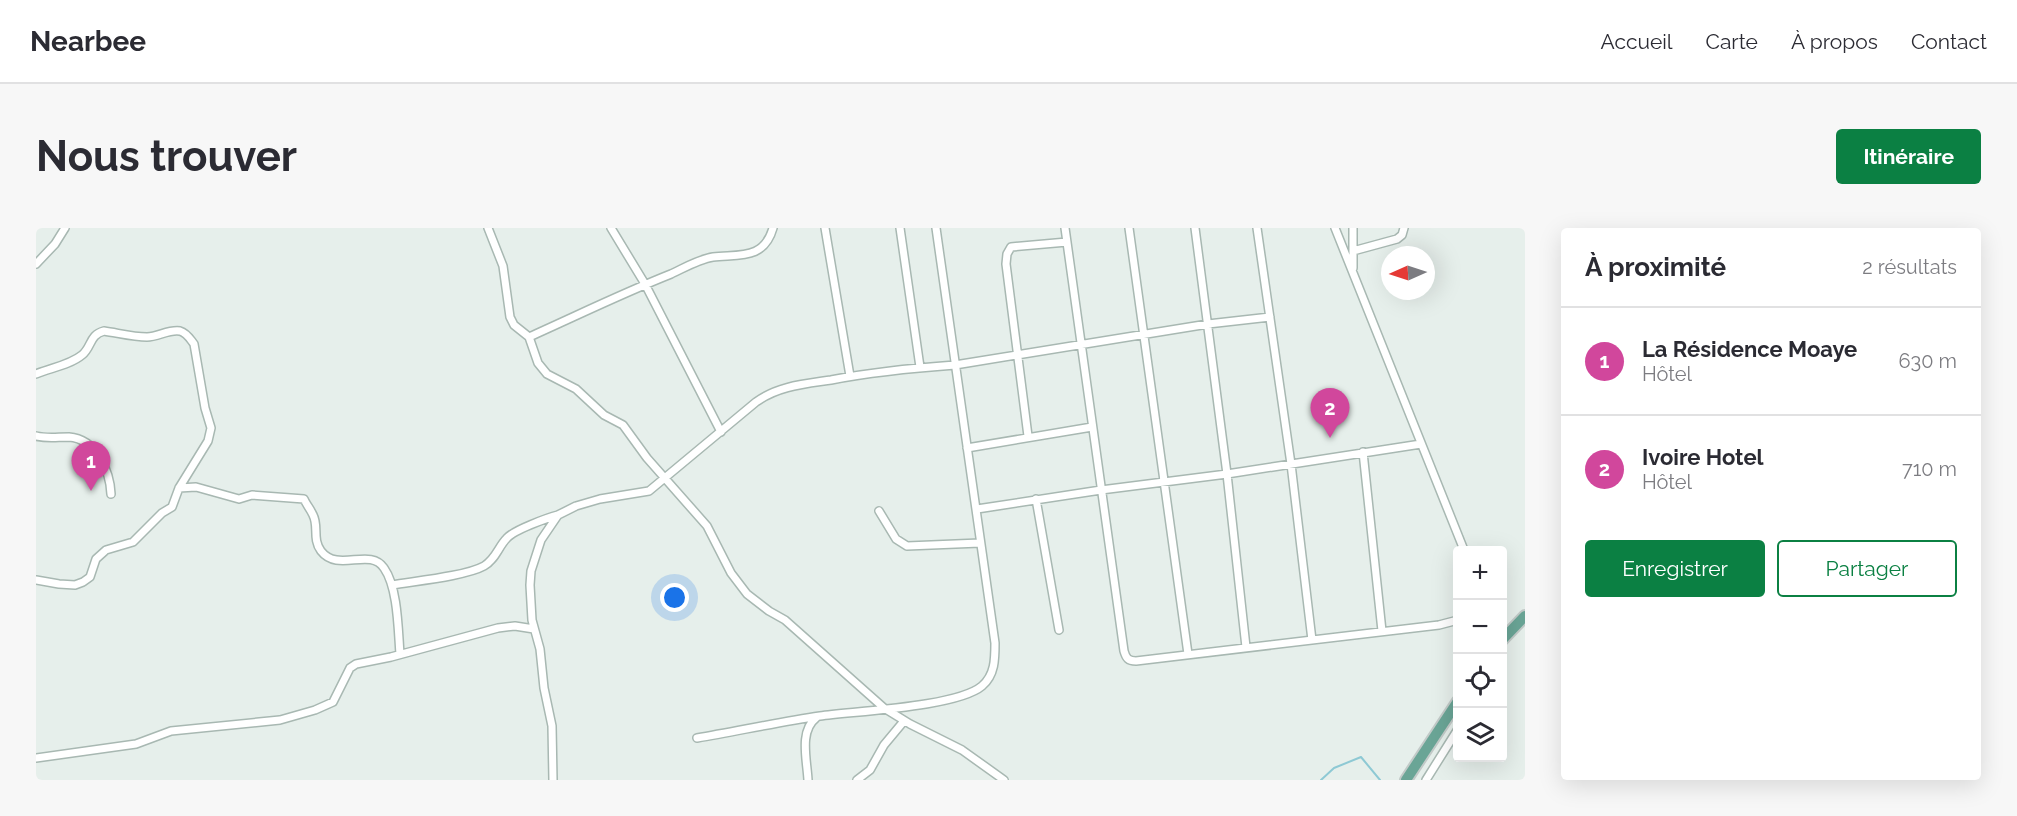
<!DOCTYPE html>
<html lang="fr">
<head>
<meta charset="utf-8">
<style>
	body { margin:0; font-family:Raleway,sans-serif; background:#f7f7f7; color:#2b2b33 }
	.controls { position:absolute; right:18px; bottom:18px; display:grid; overflow:hidden; border-radius:6px; box-shadow:0 6px 24px #0002 }
	.controls button { width:54px; height:54px; display:grid; place-items:center; padding:0; border:0; border-bottom:2px solid #e1e1e2; background:#fff; color:#2b2b33; font:30px sans-serif }
	.compass { position:absolute; left:1345px; top:18px; width:54px; height:54px; border-radius:50%; background:#fff; box-shadow:0 6px 24px #0002; rotate:267deg }
	.you { position:absolute; left:639px; top:370px; width:21px; height:21px; margin:-15px; border:4px solid #fff; border-radius:50%; background:#1a73e8; box-shadow:0 0 0 9px #1a73e833 }
	.badge { display:grid; place-items:center; width:39px; height:39px; border-radius:50%; background:#0b8043; color:#fff; font-size:20px; font-weight:700 }
	.pin { position:absolute; translate:-50% -50px; filter:drop-shadow(0 2px 3px #0008) }
	.pin::after { content:''; position:absolute; top:32px; width:21px; height:18px; background:inherit; clip-path:polygon(0 0,100% 0,50% 100%) }
	.list { margin:0; padding:0; list-style:none }
	h2 { display:flex; justify-content:space-between; align-items:center; height:78px; margin:0; padding:0 24px; font-size:26px }
	h2 small { font-size:20px; font-weight:400; color:#7c7c81 }
	.list li { display:grid; grid-template-columns:39px 1fr auto; gap:18px; align-items:center; box-sizing:border-box; height:108px; padding:0 24px; border-top:2px solid #e1e1e2 }
	.list b { display:block; font-size:22px; white-space:nowrap }
	.list p { margin:0; font-size:20px; white-space:nowrap; color:#7c7c81 }
	.list em { font-size:20px; font-style:normal; color:#7c7c81 }
	.actions { display:flex; gap:12px; padding:18px 24px }
	.actions a { flex:1; padding:14px 0; border:2px solid #0b8043; border-radius:6px; text-align:center; font-size:21px; color:#0b8043 }
	.actions .main { background:#0b8043; color:#fff }
	.icon { flex:none; width:33px; height:33px; fill:none; stroke:currentColor; stroke-width:2; stroke-linecap:round; stroke-linejoin:round }
	.map { position:relative; flex:none; width:1489px; height:552px; overflow:hidden; border-radius:6px }
	header { display:flex; align-items:center; gap:36px; box-sizing:border-box; height:84px; padding:0 30px; background:#fff; border-bottom:2px solid #e1e1e2 }
	header strong { font-size:28px }
	nav { display:flex; gap:33px; margin-inline-start:auto; font-size:21px }
	.intro { display:flex; align-items:center; justify-content:space-between; box-sizing:border-box; height:144px; padding:0 36px }
	h1 { margin:0; font-size:42px }
	.button { padding:15px 27px; border-radius:6px; background:#0b8043; color:#fff; font-size:21px; font-weight:700 }
	main { display:flex; gap:36px; padding:0 36px }
	aside { flex:1; background:#fff; border-radius:6px; box-shadow:0 6px 24px #0002 }
	.map>svg:first-child { display:block }
	.lines { fill:none; stroke-linecap:round; stroke-linejoin:round }
	.stream { stroke:#8ec9d4; stroke-width:2 }
	.minor-casing { stroke:#a8b8b2; stroke-width:10 }
	.primary-casing { stroke:#c2cac8; stroke-width:14 }
	.minor { stroke:#fff; stroke-width:7 }
	.primary { stroke:#6aa596; stroke-width:10 }
</style>
</head>
<body>
<header>
<strong>Nearbee</strong>
<nav><a>Accueil</a><a>Carte</a><a>À propos</a><a>Contact</a></nav>
</header>
<div class="intro"><h1>Nous trouver</h1><a class="button">Itinéraire</a></div>
<main>
<div class="map">
<svg width="1489" height="552" viewBox="0 0 1489 552">
	<rect width="100%" height="100%" fill="#e6efeb"/>
	<g class="lines">
		<path class="stream" d="M1285,552L1298,540L1325,529L1344,552"/>
		<g class="minor-casing">
			<path id="minor" d="M452,0L467,38L474,89L478,97L493,109L502,135L511,146L540,161L568,187L587,197L611,230L671,298L695,345L711,366L733,383L749,392L848,480L874,496L926,522L968,552
				M575,0L609,56L685,204
				M789,0L814,148
				M864,0L884,139
				M1029,0L1088,423C1090,430 1092,433 1100,433L1403,397L1422,392
				M1093,0L1152,426
				M1159,0L1191,246L1210,419
				M1221,0L1255,236L1276,412
				M1299,0L1428,322
				M1317,23L1361,11L1366,7L1368,0
				M0,36L19,16L29,0
				M1317,40V0
				M493,109C540,88 587,65 635,46C648,40 663,31 677,29C703,26 728,32 737,0
				M0,146C14,140 34,137 46,127C56,119 53,107 68,103C82,105 97,109 111,109C122,109 133,101 144,103C151,105 154,111 158,116L169,180L175,200L172,213L143,260L136,279L126,285L97,314L70,322L60,331L54,349L47,354L39,357L23,356L0,352
				M0,208C12,211 21,209 33,209C61,211 74,244 75,266
				M992,208L970,36L971,26L975,19L1031,14
				M931,220L1056,199
				M1327,224L1346,403
				M143,260L160,259L203,271L216,267L268,271C270,276 275,282 277,287C283,298 276,311 285,323C302,345 334,319 348,340C362,360 362,401 364,426
				M1000,271L1023,402
				M941,281L1065,262L1191,246L1385,216
				M843,283L860,311L871,318L944,315
				M356,357C379,353 430,348 448,338C460,331 462,319 471,310C478,302 511,290 522,287
				M1466,420V425
				M661,510C702,503 743,494 784,488C820,483 921,479 946,458C959,447 959,431 959,415L900,0
				M0,530L100,516L135,503L244,492L279,482L297,474L314,440L320,436L355,429L462,400L479,398L498,401
				M517,552L516,498L508,460L504,421L496,392L494,357L495,343L505,312L522,287L540,278L564,271L613,263L720,174C742,158 768,156 795,152C836,144 877,140 919,137L1172,96L1234,89
				M772,552C771,532 763,503 780,490
				M821,552L834,542L848,517L868,493
				M1390,552L1422,501"/>
		</g>
		<g class="primary-casing">
			<path id="primary" d="M1466,412L1489,388
				M1370,552L1422,473"/>
		</g>
		<use href="#minor" class="minor"/>
		<use href="#primary" class="primary"/>
	</g>
</svg>
<div class="controls">
<button>+</button>
<button>−</button>
<button><svg class="icon" aria-label="locate" viewBox="0 0 24 24"><circle cx="12" cy="12" r="6"/><path d="M12 2v4M12 18v4M2 12h4M18 12h4"/></svg></button>
<button><svg class="icon" aria-label="layers" viewBox="0 0 24 24"><path d="M12 4l9 5-9 5-9-5zM3 14l9 5 9-5"/></svg></button>
</div>
<svg class="compass" viewBox="-18 -18 36 36"><path d="M0-13l5 13h-10z" fill="#e53935"/><path d="M0 13l5-13h-10z" fill="#7c7c81"/></svg>
<div class="you"></div>
<div class="pin badge" style="left:55px;top:263px;background:#d1479c">1</div>
<div class="pin badge" style="left:1294px;top:210px;background:#d1479c">2</div>
</div>
<aside>
<h2>À proximité<small>2 résultats</small></h2>
<ul class="list">
<li><span class="badge" style="background:#d1479c">1</span><div><b>La Résidence Moaye</b><p>Hôtel</p></div><em>630 m</em></li>
<li><span class="badge" style="background:#d1479c">2</span><div><b>Ivoire Hotel</b><p>Hôtel</p></div><em>710 m</em></li>
</ul>
<div class="actions"><a class="main">Enregistrer</a><a>Partager</a></div>
</aside>
</main>
</body>
</html>
